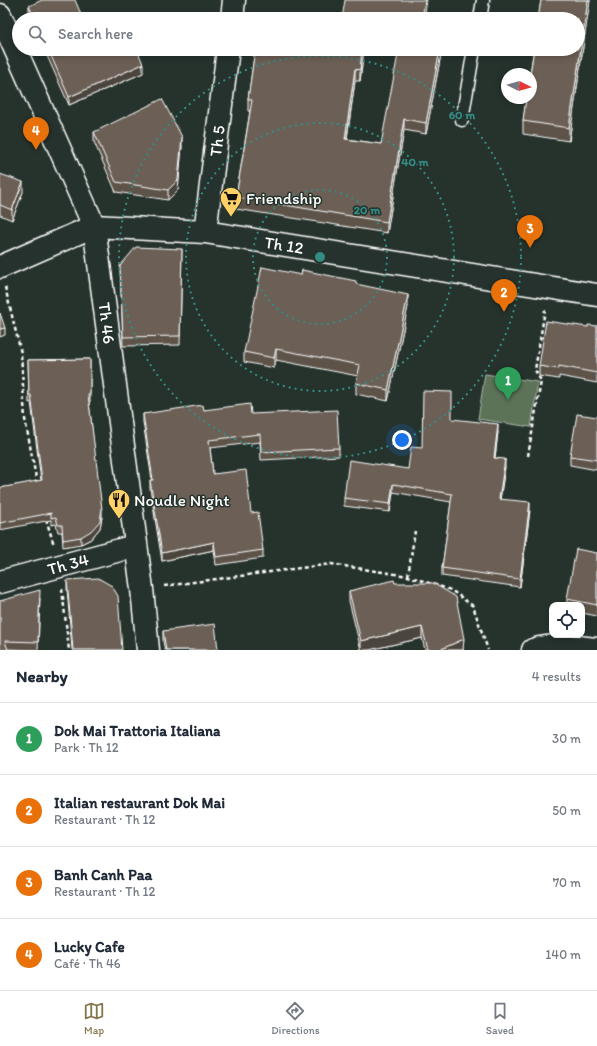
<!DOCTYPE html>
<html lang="en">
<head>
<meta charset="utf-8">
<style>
	body { margin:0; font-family:Itim,sans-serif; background:#f6f6f7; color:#1f2937 }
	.controls { position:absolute; right:12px; bottom:12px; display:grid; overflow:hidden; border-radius:8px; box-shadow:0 2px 6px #0003 }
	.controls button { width:36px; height:36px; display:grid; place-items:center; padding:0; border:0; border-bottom:1px solid #e0e1e3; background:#fff; color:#1f2937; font:20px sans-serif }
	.compass { position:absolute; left:501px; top:68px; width:36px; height:36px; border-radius:50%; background:#fff; box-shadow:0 2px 6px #0003; rotate:95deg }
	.you { position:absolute; left:402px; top:440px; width:14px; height:14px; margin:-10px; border:3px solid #fff; border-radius:50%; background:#1a73e8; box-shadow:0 0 0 6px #1a73e833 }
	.badge { display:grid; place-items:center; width:26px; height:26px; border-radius:50%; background:#84754c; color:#fff; font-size:13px; font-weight:700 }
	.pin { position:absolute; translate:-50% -33px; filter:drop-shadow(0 1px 2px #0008) }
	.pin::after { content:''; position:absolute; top:21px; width:14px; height:12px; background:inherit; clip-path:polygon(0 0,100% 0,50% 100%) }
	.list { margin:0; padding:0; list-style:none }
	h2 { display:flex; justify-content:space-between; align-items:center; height:52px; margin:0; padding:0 16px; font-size:17px }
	h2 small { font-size:13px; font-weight:400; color:#747a83 }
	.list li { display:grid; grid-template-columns:26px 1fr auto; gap:12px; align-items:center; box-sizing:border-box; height:72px; padding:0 16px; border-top:1px solid #e0e1e3 }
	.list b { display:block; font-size:15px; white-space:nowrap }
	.list p { margin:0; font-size:13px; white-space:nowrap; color:#747a83 }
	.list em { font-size:13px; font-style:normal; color:#747a83 }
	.icon { flex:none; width:22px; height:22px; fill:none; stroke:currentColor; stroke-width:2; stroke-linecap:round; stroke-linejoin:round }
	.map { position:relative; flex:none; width:597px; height:650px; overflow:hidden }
	.search { position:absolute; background:#fff; box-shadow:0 2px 6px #0003; left:12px; right:12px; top:12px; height:44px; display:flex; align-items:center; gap:10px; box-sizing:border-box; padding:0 14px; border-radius:22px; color:#747a83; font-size:15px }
	.sheet { height:340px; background:#fff }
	nav { display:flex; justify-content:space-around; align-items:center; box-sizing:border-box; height:56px; border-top:1px solid #e0e1e3; background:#fff; font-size:11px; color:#747a83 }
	nav a { display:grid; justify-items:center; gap:2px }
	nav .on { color:#84754c }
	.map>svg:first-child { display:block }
	.green { fill:#5c7358; stroke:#aeb9ac }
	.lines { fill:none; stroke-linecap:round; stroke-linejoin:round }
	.lane-casing { stroke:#fff; stroke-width:15 }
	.street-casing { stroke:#fff; stroke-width:25 }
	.path { stroke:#fff; stroke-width:2.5; stroke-dasharray:4 3; stroke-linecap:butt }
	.lane { stroke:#26332d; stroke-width:12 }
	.street { stroke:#26332d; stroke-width:22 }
	.wall { fill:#5d534a; stroke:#fff }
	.shaded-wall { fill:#4c443c; stroke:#fff }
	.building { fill:#6c6156; stroke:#fff }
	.ring { fill:none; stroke:#338b84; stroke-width:2; stroke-dasharray:2 4 }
	.labels { text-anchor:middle; stroke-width:3; stroke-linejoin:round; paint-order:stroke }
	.street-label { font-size:17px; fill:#fff; stroke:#26332d }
	.poi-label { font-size:17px; fill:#fff; stroke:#26332d; text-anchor:start }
	.centre { fill:#338b84; stroke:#26332d; stroke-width:2 }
	.ring-label { font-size:12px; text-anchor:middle; font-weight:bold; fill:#338b84; stroke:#26332d; stroke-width:3; stroke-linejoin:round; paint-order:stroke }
</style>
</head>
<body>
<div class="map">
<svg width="597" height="650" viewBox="0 0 597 650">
	<rect width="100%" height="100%" fill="#26332d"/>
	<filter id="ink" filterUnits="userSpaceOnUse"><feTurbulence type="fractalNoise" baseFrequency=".025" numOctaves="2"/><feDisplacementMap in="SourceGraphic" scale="8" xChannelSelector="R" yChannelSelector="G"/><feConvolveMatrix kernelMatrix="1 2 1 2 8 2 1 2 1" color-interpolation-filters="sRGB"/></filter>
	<g filter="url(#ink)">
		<path class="green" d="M485,374L538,382L531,427L478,419Z"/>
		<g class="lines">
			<g class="lane-casing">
				<path id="lane" d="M480,19L483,0
					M462,120L474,49"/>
			</g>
			<g class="street-casing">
				<path id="street" d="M0,15L94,226L142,589L148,650
					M232,19L234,0
					M205,232L228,49
					M0,267L94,226L205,232L597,295
					M0,582L135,546
					M533,650C553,643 577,647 597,649"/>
			</g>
			<path class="path" d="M5,287L21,353L25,419L37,483
				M528,456L541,381L535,370L545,310
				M46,519L54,545
				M408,576L415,531
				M164,586L331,564L408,576L451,590L473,606L488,650
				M62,589L69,650"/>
			<use href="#lane" class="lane"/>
			<use href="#street" class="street"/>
		</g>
		<path class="wall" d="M541,0H590L569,141L523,134V121Z
			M29,6L83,19H31L29,15Z
			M44,49H137L143,73L69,105Z
			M255,49H364L360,81H355L347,139L381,144L442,49L426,134L404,130L387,233L236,209V197L250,111H248V99Z
			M94,132L182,146L178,190L168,200L116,192L94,142Z
			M0,174L23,192L12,220L0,215Z
			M182,249L180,345L123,346L120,266Z
			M301,275L356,284L408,306L388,401L356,394V383L358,376L276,360L274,368L244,362V352Z
			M597,326V383L559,376V379L539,376V366L588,327Z
			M90,359V402H89L102,517L100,528L91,539L81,544L63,547L62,532H58L56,524L51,525V520L0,530V488L41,481L31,402L29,403L28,360Z
			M204,410L251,414L339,448V456L261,460L260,442L210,448L213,474L251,513L263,550V558L216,565L214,550L162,561L150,488V480H152L143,422V414Z
			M597,417V470L570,465V456Z
			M452,419L498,432L495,458L505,467L500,499L530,510L520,587L442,576V568L451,502L393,492L390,512L344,506V498L408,469L422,448Z
			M597,553V616L582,613V605H567V599Z
			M67,580L122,650H72L67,589Z
			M395,583L464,650H425L422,638L369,650H361L349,601V591Z
			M40,598L38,650L7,649L0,650V601Z
			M163,631L218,650H165L163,642Z"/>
		<path class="shaded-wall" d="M425,0H427L424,19H422Z
			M588,0H590L569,141V128Z
			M362,49H364L360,81V70Z
			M440,49H442L426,134V123Z
			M143,64V73L69,105V97Z
			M355,69V81L345,150V139Z
			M404,119V130L387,233V222Z
			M182,137V146L178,190L168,200V190Z
			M23,182V192L12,220V210Z
			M408,295V306L388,401V390Z
			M5,328V335L0,337V329Z
			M276,349V360L274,368V358Z
			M498,424V432L494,466V458Z
			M505,459V467L499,507V499Z
			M393,484V492L390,512V504Z
			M530,502V510L520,587V579Z
			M102,509V517L100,528L91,539L81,544V537Z
			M214,542V550L162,561V553Z
			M422,627V638L369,650H361V641Z
			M464,639L463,650H439Z"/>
		<path class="building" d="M42,0H75L83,19H35L29,6Z
			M345,0H425L422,19H342Z
			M541,0H588L569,128L523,121L526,98H531V74H530L534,49H578V19H538Z
			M48,49H137L143,64L69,97Z
			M255,49H362L360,70L355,69L345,139L381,144L399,49H440L426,123L404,119L387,222L236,197L252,100L248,99Z
			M162,99L182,137L178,180L168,190L116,182L94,132Z
			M0,174L23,182L12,210L0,205Z
			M136,247L182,249L180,336L123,337L120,266Z
			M262,267L301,275L302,270L356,281V284L408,295L388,390L356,383L360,365L276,349L274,358L244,352Z
			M0,313L5,328L0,329Z
			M546,321L588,327V325L597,326V373L559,366V369L539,366Z
			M90,359V394H88L102,509L100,521L91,531L81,537L63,540L62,525H58L56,517L51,518V513L0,523V488L42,480L31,395H29L28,360Z
			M423,391L452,392V419L498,424L494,458L505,459L499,499L530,502L520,579L442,568L452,494L393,484L390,504L344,498L349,460L408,469L411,447L422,448Z
			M250,404L251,414L337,410L339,448L261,452L260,434L209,440L213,474L246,470L251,513L258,512L263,550L216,557L214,542L162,553L150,480H153L143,414L203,405L204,410Z
			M577,414L597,417V460L570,456Z
			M576,549L597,553V605L567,599Z
			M98,578L112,586L118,596L122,650H73L67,580Z
			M394,580L395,583H433L456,597L464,639L439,650H428L422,627L361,641L349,591Z
			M40,590L38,642L5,641L8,650H0V601Z
			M215,624L218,650H166L163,631Z"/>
	</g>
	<g class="ring">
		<circle cx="320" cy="257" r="67"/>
		<circle cx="320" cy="257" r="134"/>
		<circle cx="320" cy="257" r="201"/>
	</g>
	<defs>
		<g id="supermarket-pin" transform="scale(1.15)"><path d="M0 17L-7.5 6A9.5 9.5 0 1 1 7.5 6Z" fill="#ffd166" stroke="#26332d"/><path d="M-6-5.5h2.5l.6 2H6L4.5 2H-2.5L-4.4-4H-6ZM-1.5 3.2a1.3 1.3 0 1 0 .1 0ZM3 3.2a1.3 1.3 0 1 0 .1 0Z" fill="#111"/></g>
		<g id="restaurant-pin" transform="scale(1.15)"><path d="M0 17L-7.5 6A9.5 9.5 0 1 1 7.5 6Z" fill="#ffd166" stroke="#26332d"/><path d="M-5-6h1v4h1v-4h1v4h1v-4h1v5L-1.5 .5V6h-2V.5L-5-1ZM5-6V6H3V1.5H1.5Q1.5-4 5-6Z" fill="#111"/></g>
	</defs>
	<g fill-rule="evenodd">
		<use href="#supermarket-pin" x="231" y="198"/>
		<use href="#restaurant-pin" x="119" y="500"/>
	</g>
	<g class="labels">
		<g class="street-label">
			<text transform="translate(217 141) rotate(-83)" y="6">Th 5</text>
			<text transform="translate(284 245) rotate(9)" y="6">Th 12</text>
			<text transform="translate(107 323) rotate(83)" y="6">Th 46</text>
			<text transform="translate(68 564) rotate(-15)" y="6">Th 34</text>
		</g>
		<g class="poi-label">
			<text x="246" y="204">Friendship</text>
			<text x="134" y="506">Noudle Night</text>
		</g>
	</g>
	<circle cx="320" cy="257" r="6" class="centre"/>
	<g class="ring-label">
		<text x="462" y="119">60 m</text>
		<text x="415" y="166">40 m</text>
		<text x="367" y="214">20 m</text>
	</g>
</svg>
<div class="controls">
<button><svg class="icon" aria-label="locate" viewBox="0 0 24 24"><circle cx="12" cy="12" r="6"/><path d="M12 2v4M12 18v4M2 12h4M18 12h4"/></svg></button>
</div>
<svg class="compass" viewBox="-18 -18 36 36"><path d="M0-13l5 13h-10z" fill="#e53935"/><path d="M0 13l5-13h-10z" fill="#747a83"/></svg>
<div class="you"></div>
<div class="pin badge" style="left:508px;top:400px;background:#2e9e5b">1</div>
<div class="pin badge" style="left:504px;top:312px;background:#e8710a">2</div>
<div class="pin badge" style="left:530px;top:248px;background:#e8710a">3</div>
<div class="pin badge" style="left:36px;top:150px;background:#e8710a">4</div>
<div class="search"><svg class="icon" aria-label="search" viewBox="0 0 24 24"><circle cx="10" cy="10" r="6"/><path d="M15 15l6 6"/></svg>Search here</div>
</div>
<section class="sheet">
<h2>Nearby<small>4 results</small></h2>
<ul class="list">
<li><span class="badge" style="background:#2e9e5b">1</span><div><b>Dok Mai Trattoria Italiana</b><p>Park · Th 12</p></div><em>30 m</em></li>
<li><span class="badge" style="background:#e8710a">2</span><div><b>Italian restaurant Dok Mai</b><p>Restaurant · Th 12</p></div><em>50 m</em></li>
<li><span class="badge" style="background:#e8710a">3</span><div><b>Banh Canh Paa</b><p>Restaurant · Th 12</p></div><em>70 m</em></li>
<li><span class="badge" style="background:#e8710a">4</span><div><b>Lucky Cafe</b><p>Café · Th 46</p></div><em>140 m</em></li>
</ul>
</section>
<nav>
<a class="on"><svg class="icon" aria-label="map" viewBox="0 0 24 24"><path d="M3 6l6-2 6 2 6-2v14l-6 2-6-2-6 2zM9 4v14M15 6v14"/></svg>Map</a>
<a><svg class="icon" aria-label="directions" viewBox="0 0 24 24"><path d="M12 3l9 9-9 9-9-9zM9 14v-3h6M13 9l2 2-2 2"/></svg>Directions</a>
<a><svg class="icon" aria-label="saved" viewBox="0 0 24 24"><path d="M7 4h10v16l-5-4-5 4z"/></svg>Saved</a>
</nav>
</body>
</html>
